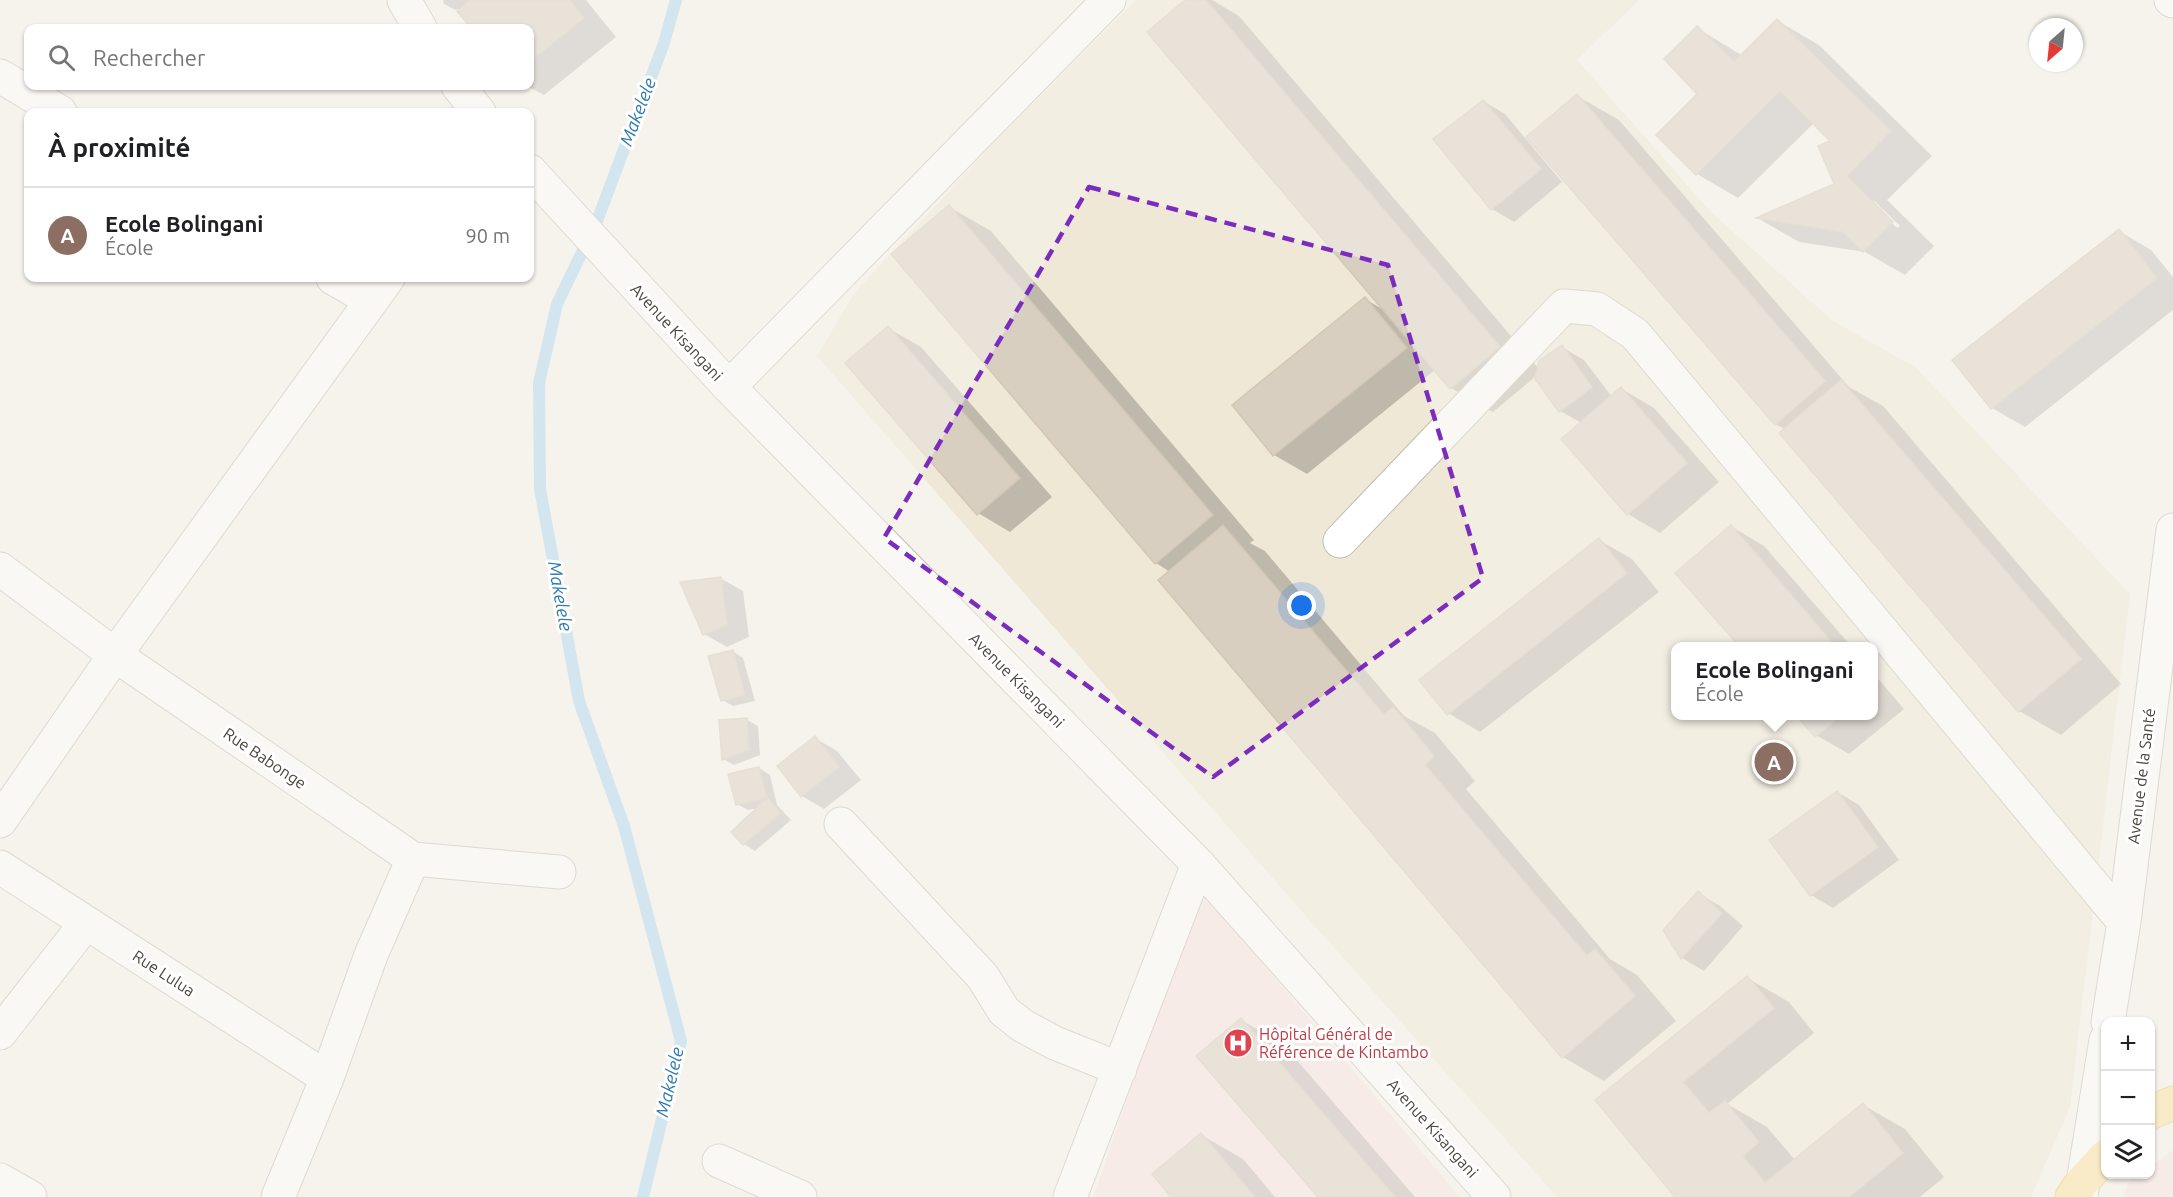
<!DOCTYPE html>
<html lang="fr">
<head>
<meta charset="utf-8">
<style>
	body { margin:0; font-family:Ubuntu,sans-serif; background:#f2f2f2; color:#202124 }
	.controls { position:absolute; right:18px; bottom:18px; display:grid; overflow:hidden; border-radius:12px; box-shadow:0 2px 4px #0004 }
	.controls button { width:54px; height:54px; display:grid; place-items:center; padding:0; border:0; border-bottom:2px solid #e0e0e0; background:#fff; color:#202124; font:30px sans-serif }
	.compass { position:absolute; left:2029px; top:18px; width:54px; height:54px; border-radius:50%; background:#fff; box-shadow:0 2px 4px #0004; rotate:207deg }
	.you { position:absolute; left:1302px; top:606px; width:21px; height:21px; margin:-15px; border:4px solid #fff; border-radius:50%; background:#1a73e8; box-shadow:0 0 0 9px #1a73e833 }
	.badge { display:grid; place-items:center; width:39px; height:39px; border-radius:50%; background:#111827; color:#fff; font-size:20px; font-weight:700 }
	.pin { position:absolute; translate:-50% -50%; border:3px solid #fff; box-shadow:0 2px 6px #0006 }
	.popup { position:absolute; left:1671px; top:642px; width:207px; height:78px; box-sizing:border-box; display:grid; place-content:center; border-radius:12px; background:#fff; filter:drop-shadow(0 2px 4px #0005); font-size:20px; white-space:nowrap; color:#757577 }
	.popup b { font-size:22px; color:#202124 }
	.popup::after { content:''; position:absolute; left:50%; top:100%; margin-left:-12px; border:12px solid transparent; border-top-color:#fff }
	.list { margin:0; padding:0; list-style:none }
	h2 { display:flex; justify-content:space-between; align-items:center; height:78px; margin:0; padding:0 24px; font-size:26px }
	h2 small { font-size:20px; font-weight:400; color:#757577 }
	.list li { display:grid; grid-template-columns:39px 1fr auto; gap:18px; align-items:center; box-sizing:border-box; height:96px; padding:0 24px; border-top:2px solid #e0e0e0 }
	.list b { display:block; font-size:22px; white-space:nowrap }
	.list p { margin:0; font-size:20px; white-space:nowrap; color:#757577 }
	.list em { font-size:20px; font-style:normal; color:#757577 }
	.icon { flex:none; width:33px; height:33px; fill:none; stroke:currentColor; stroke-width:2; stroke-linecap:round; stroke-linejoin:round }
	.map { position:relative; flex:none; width:2173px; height:1197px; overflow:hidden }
	.search { position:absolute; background:#fff; box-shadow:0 2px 4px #0004; left:24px; top:24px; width:510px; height:66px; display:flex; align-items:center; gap:15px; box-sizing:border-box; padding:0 21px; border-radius:12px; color:#757577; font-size:22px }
	.panel { position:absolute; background:#fff; box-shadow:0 2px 4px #0004; left:24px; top:108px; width:510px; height:174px; border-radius:12px }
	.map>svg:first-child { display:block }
	.education { fill:#efe8d6; fill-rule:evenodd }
	.medical { fill:#f6e3e0 }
	.shadow { fill:#0003; fill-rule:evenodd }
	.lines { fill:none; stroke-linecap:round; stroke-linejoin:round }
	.stream { stroke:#a9d4f2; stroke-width:12 }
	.building { fill:#d8cfc1; stroke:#d3c7b4; stroke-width:1.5 }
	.minor-casing { stroke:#c2bbae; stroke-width:35 }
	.major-casing { stroke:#e6c16a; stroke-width:35 }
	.minor { stroke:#fff; stroke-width:33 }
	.major { stroke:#ffe39c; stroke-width:33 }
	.marked { fill:none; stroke:#7b2cbf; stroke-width:4.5; stroke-dasharray:12 8; stroke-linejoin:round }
	.labels { text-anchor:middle; stroke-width:6; stroke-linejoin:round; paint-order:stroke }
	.street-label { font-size:16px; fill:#4b4439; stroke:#fff }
	.health-label { font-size:16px; fill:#be3a42; stroke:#fff; text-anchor:start }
	.water-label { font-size:18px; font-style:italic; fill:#2e7ab2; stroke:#fff }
</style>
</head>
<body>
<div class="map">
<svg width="2173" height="1197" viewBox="0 0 2173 1197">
	<rect width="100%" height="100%" fill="#f6f3ec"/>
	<path class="education" d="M1136,0H1639L1577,60L1712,213L1833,321L1915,367L2130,594L2070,1107L2031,1197H1557L1305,915L817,356L855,292L995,142ZM1675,646H1873V716H1675Z"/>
	<path class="medical" d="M1200,889L1460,1197H1093Z
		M2173,1150V1197H2123L2129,1180L2137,1175L2150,1174L2151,1166Z"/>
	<path class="shadow" d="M443,0H586L616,37L544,95L527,86H530V28H473L458,9L455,10L444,4Z
		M1187,0H1212L1239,16L1539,369L1562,347L1584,360L1612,397L1622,389L1654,408L1719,482L1660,533L1628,514L1582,423L1560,411L1535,377L1493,412L1451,388L1435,370L1307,474L1274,455L1365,299L1384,310Z
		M1778,21L1819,45L1932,156L1887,200L1934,246L1905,275L1865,252L1799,242L1759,219L1836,185L1833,141L1814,123L1738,198L1697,174L1699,94L1697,28L1743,56ZM1873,200L1900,226L1897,228L1873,204Z
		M1577,96L1619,120L1849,387L1883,406L2121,684L2061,735L2019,711L1785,429L1775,424Z
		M1483,101L1505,114L1562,182L1514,222L1492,209Z
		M949,207L991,231L1254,540L1250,543L1265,551L1404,716L1435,733L1475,781L1466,789L1610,959L1637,975L1676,1021L1604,1081L1563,1057L1170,572L1156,563Z
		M2119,231L2151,250L2173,277V310L2025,427L1992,408Z
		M888,328L921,347L1052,497L1010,532L978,513Z
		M1732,527L1764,546L1851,646H1740L1678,573Z
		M1599,540L1632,559L1659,592L1480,732L1448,713Z
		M720,578L743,591L749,637L727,647L704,634Z
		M732,651L743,658L755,701L733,706L722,700Z
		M1873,673L1904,709L1849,754L1816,735L1799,716H1873Z
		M747,720L758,726L760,755L734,765L723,759Z
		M815,738L837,751L861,780L824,809L802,796Z
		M759,768L770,775L777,805L791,820L755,851L744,844L734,832L758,808L748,810L737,804Z
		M1837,792L1859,805L1899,860L1833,908L1811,895Z
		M1698,893L1720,906L1743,926L1704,971L1682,958L1665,930Z
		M1747,978L1789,1002L1814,1033L1727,1104L1767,1127L1795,1160L1863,1105L1905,1129L1944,1177L1920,1197H1676L1597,1100Z
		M1241,1020L1283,1044L1415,1197H1320Z
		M1201,1135L1243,1159L1275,1197H1173Z"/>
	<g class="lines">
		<path class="stream" d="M643,1197L681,1041L624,826L579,701L540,489L539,383L557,304L597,221L664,43L676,0"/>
	</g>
	<path class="building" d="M470,0H570L584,18L530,62V28H471L457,11Z
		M1185,0H1206L1500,347L1450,389L1147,32Z
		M1777,19L1891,131L1847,176L1893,222L1863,252L1843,232L1756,218L1834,184L1818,146L1830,141L1780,91L1696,175L1656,135L1697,94L1664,59L1697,26L1734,62Z
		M1577,94L1825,381L1775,425L1526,137Z
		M1483,100L1541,169L1491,210L1433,139Z
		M949,205L1213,515L1155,564L891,254Z
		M2119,229L2157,278L1991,409L1952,360Z
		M1365,297L1407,348L1273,456L1232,405Z
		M888,326L1020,478L977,515L845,363Z
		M1562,345L1592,387L1559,412L1535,379L1539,361Z
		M1841,380L2081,659L2018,712L1779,433Z
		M1621,387L1687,463L1627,515L1561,439Z
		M1223,525L1384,715L1393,707L1434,756L1425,765L1587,956L1595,949L1635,996L1562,1058L1158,580Z
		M1731,525L1835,646H1739L1675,573Z
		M1599,538L1627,573L1447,715L1419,680Z
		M721,577L727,625L703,635L680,582Z
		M733,650L745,695L721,701L708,656Z
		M1797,716H1841L1815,737Z
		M747,718L749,750L722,760L719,720Z
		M815,736L839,767L801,797L777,766Z
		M759,767L767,798L736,805L728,774Z
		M1837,791L1878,847L1810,896L1769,840Z
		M767,798L781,813L743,845L731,832Z
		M1698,891L1722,913L1681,959L1663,930Z
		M1747,976L1774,1008L1683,1082L1709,1113L1725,1101L1759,1142L1743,1156L1765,1183L1863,1103L1903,1153L1849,1197H1675L1595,1100Z
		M1241,1018L1395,1197H1318L1196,1056Z
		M1201,1133L1255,1197H1171L1152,1174Z"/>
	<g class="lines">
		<g class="minor-casing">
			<path id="minor" d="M404,0L420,28
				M2171,0L2173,1
				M0,76L60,112
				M458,86L479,112
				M530,171L729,387L1198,864L1494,1197
				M333,278L371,300
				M729,387L1109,0
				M1340,541L1564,306L1597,309L1635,334L2124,922
				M0,569L115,655L413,859L559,872
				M0,821L115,655L388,278
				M841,824L983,977L1004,1011L1023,1026L1055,1043L1120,1069
				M0,867L327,1078
				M2108,1022L2124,922L2173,530
				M0,1033L86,923
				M719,1161L800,1197
				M0,1180L30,1197
				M2081,1195L2106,1040
				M278,1197L327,1078L371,955L413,859
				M1070,1197L1198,864"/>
		</g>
		<g class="major-casing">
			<path id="major" d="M2150,1113L2173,1103
				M2072,1197L2083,1181L2106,1156"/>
		</g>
		<use href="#minor" class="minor"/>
		<use href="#major" class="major"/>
	</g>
	<path d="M0 0H2173V1197H0ZM1089,187L1388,265L1483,578L1213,777L884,538Z" fill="#f6f3ec" fill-opacity=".55" fill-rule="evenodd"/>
	<path class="marked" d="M1089,187L1388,265L1483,578L1213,777L884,538Z"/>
	<defs>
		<g id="hospital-disc" transform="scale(1.5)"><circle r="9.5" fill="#e0444e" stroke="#fff"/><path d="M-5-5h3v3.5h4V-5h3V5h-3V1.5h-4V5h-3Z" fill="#fff"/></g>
	</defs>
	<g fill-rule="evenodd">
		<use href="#hospital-disc" x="1238" y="1043"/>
	</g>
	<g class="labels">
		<g class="street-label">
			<text transform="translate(677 332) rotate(47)" y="6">Avenue Kisangani</text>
			<text transform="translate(1017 680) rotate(45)" y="6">Avenue Kisangani</text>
			<text transform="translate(265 758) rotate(34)" y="6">Rue Babonge</text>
			<text transform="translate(2141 776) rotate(-83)" y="6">Avenue de la Santé</text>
			<text transform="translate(164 973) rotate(33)" y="6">Rue Lulua</text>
			<text transform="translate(1433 1128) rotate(48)" y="6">Avenue Kisangani</text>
		</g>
		<g class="health-label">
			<text x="1259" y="1040">Hôpital Général de<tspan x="1259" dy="18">Référence de Kintambo</tspan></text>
		</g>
		<g class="water-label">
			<text transform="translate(638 112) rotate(-69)" y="6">Makelele</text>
			<text transform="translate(560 596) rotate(80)" y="6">Makelele</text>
			<text transform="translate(670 1082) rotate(-77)" y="6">Makelele</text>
		</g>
	</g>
</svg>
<div class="controls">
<button>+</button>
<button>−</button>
<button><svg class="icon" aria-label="layers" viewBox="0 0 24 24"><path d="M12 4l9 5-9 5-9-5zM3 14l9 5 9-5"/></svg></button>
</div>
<svg class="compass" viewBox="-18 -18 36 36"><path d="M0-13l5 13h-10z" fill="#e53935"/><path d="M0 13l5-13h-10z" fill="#757577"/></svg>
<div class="you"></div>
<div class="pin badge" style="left:1774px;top:762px;background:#8d6e63">A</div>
<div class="popup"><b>Ecole Bolingani</b>École</div>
<div class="search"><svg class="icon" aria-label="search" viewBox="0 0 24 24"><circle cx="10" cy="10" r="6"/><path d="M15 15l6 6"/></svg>Rechercher</div>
<section class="panel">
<h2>À proximité<small></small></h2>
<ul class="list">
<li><span class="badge" style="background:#8d6e63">A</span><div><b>Ecole Bolingani</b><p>École</p></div><em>90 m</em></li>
</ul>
</section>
</div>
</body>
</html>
